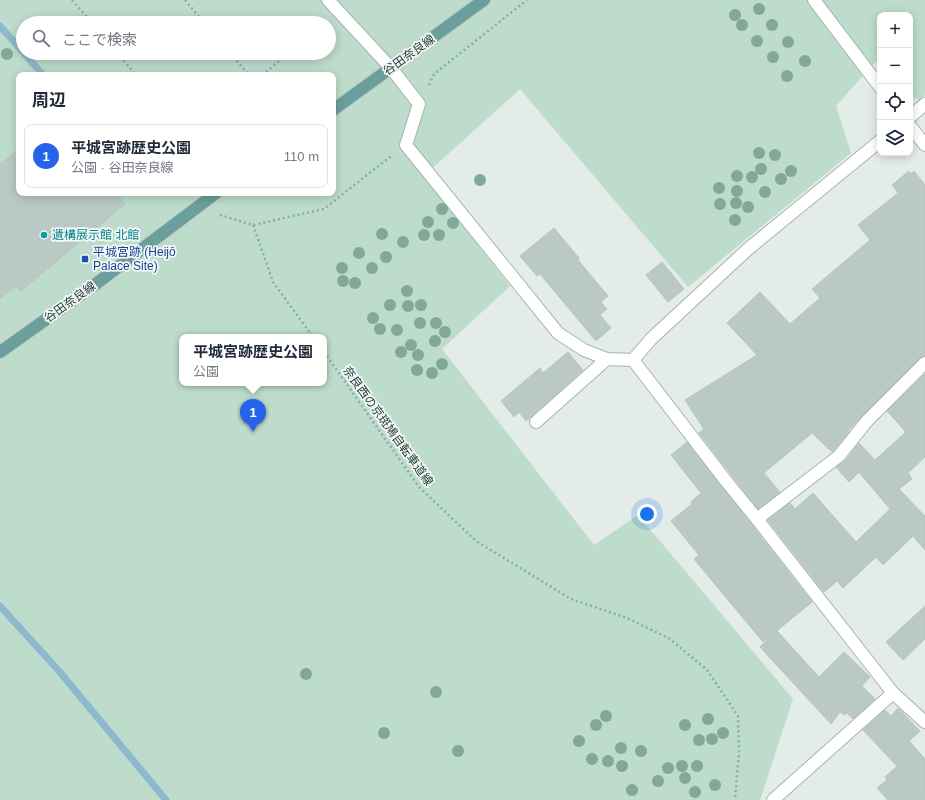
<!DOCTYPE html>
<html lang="ja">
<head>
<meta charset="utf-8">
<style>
	body { margin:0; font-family:Arial,"Noto Sans JP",sans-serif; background:#f2f2f3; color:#1f2937 }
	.controls { position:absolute; right:12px; top:12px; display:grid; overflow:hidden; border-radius:8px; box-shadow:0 2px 10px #0003 }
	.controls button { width:36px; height:36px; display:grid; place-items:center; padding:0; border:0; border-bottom:1px solid #e0e1e3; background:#fff; color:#1f2937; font:20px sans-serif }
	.you { position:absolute; left:647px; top:514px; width:14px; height:14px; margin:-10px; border:3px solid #fff; border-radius:50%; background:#1a73e8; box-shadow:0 0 0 6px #1a73e833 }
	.badge { display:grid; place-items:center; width:26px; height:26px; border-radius:50%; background:#2563eb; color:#fff; font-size:13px; font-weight:700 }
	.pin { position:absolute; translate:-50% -33px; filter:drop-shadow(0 1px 2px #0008) }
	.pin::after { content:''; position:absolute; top:21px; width:14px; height:12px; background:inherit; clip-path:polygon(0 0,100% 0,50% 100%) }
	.popup { position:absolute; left:179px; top:334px; width:148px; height:52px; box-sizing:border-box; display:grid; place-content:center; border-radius:8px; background:#fff; filter:drop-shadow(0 1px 3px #0005); font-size:13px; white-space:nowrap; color:#747a83 }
	.popup b { font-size:15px; color:#1f2937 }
	.popup::after { content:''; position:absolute; left:50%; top:100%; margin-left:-8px; border:8px solid transparent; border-top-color:#fff }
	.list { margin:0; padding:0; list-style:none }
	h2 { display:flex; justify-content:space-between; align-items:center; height:52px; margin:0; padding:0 16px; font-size:17px }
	h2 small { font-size:13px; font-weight:400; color:#747a83 }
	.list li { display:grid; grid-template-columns:26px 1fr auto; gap:12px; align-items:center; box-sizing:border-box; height:64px; margin:0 8px 8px; padding:0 8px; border:1px solid #e0e1e3; border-radius:8px }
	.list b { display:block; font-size:15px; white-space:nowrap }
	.list p { margin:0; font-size:13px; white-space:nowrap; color:#747a83 }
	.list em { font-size:13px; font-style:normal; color:#747a83 }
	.icon { flex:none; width:22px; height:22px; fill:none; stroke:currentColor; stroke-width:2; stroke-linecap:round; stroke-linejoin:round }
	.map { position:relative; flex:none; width:925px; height:800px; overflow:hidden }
	.search { position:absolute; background:#fff; box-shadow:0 2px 10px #0003; left:16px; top:16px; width:320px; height:44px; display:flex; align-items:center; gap:10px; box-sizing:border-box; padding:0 14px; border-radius:22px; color:#747a83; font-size:15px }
	.panel { position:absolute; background:#fff; box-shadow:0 2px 10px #0003; left:16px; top:72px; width:320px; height:124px; border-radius:8px }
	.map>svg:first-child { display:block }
	.green { fill:#bddccb; fill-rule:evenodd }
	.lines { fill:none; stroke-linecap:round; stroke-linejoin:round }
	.stream { stroke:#8eb8ce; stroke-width:7 }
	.building { fill:#bbc9c6; stroke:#b5c5c2 }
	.minor-casing { stroke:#a6b4b1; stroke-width:14 }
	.major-casing { stroke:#c1c8c8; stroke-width:14 }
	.path { stroke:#85aea8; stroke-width:2.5; stroke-dasharray:2 3; stroke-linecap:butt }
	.minor { stroke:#fff; stroke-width:12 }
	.major { stroke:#6a9f9b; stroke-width:12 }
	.tree { fill:#81a898 }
	.culture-dot { fill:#0f9aa8; stroke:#f3f8f7; stroke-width:1.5 }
	.transit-dot { fill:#1a4fb4; stroke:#f3f8f7; stroke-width:1.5 }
	.labels { text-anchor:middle; stroke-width:3.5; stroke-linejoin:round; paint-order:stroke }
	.street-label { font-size:12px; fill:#233c3a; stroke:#f3f8f7 }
	.culture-label { font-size:12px; fill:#0d838f; stroke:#f3f8f7; text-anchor:start }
	.transit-label { font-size:12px; fill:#164399; stroke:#f3f8f7; text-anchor:start }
</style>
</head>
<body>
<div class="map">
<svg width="925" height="800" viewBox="0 0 925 800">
	<rect width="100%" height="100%" fill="#e3ece9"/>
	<path class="green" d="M0,0H925V95L920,100L910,97V15H880V65L876,61L836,106L851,153L688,287L520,89L424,176L510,286L442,349L594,545L638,515L793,699L760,800H0ZM23,23H329V53H23ZM19,75H333V193H19ZM182,337H324V383H182Z"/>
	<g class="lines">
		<path class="stream" d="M0,26L23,52
			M24,53L43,75
			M0,606L59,671L166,800"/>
	</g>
	<path class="building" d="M19,149V193H116L125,204L21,291L16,285L0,299V164Z
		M909,171L911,174L914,171L925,185V356L920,358L862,416L848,431L849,432L832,452L812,433L764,473L780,492L758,509L699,433L704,429L685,400L757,355L727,323L760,292L790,324L820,298L812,289L870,240L858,225L898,193L892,185Z
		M554,228L579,258L578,260L608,296L601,302L607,309L600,315L611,328L596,341L540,274L537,276L520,256Z
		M662,262L684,289L668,302L646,275Z
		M568,352L583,370L526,421L519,412L514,417L501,401L540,368L543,373Z
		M925,374V457L908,473L912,479L899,489L925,516V550L913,536L883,565L876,557L843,588L837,581L824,592L768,520L790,503L795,509L813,493L856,542L890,509L859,472L849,482L836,467L845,461L859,443L875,460L906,432L887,411Z
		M687,442L812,602L763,642L694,559L699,555L671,521L692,504L691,502L701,493L671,455Z
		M925,606V639L903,660L886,642Z
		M777,631L819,677L844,652L870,677L862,686L875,699L853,719L847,713L844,715L840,712L831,724L760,647Z
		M898,708L920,731L909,741L925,759V800H888L877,788L887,780L885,777L897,766L863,730L885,710L891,716Z"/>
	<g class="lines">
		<g class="minor-casing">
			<path id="minor" d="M328,0L391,68L419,104L406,145L558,333L584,350L607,359L633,360L726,481L757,519L893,693L925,722
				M814,0L880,87
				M910,117L925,104
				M910,126L925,145
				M633,360L651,339L748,249L880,141
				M536,422L607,359
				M757,519L839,456L867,421L925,363
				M773,800L893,693"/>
		</g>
		<g class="major-casing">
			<path id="major" d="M333,110L484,0
				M0,352L97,283L216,193"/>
		</g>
		<path class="path" d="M72,0L92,23
			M185,0L204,23
			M117,53L136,75
			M230,53L249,75
			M262,75L289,53
			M429,85L434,74L527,0
			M220,215L253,225L324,209L391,156
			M253,225L273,282L313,337
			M324,352L419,487L476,541L571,599L627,618L670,639L707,670L738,716L739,751L735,800"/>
		<use href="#minor" class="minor"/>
		<use href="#major" class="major"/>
	</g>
	<g class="tree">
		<circle cx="759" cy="9" r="6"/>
		<circle cx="735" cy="15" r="6"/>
		<circle cx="742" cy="25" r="6"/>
		<circle cx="772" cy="25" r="6"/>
		<circle cx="757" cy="41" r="6"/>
		<circle cx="788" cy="42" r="6"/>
		<circle cx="7" cy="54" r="6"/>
		<circle cx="773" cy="57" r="6"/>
		<circle cx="805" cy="61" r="6"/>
		<circle cx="787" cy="76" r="6"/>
		<circle cx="759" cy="153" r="6"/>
		<circle cx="775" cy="155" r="6"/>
		<circle cx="761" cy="169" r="6"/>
		<circle cx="791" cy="171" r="6"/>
		<circle cx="737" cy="176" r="6"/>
		<circle cx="752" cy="177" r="6"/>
		<circle cx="781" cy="179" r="6"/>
		<circle cx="480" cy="180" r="6"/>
		<circle cx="719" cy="188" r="6"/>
		<circle cx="737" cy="191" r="6"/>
		<circle cx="765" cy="192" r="6"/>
		<circle cx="736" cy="203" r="6"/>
		<circle cx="720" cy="204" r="6"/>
		<circle cx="748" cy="207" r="6"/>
		<circle cx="442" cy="209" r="6"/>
		<circle cx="735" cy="220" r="6"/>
		<circle cx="428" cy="222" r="6"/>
		<circle cx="453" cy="223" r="6"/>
		<circle cx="382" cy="234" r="6"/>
		<circle cx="424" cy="235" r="6"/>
		<circle cx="439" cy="235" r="6"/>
		<circle cx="403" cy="242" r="6"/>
		<circle cx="359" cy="253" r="6"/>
		<circle cx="386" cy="257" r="6"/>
		<circle cx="342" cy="268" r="6"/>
		<circle cx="372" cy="268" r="6"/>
		<circle cx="343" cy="281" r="6"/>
		<circle cx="355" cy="283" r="6"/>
		<circle cx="407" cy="291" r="6"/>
		<circle cx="390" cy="305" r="6"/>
		<circle cx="421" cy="305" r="6"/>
		<circle cx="408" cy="306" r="6"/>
		<circle cx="373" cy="318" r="6"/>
		<circle cx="420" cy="323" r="6"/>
		<circle cx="436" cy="323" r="6"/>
		<circle cx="380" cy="329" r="6"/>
		<circle cx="397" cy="330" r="6"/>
		<circle cx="445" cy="332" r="6"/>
		<circle cx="435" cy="341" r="6"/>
		<circle cx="411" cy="345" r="6"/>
		<circle cx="401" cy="352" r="6"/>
		<circle cx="418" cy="355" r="6"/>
		<circle cx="442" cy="364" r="6"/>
		<circle cx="417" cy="370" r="6"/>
		<circle cx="432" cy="373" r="6"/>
		<circle cx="306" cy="674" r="6"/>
		<circle cx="436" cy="692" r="6"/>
		<circle cx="606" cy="716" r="6"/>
		<circle cx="708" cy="719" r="6"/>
		<circle cx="596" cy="725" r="6"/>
		<circle cx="685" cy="725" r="6"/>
		<circle cx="384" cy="733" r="6"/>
		<circle cx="723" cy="733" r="6"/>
		<circle cx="712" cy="739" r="6"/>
		<circle cx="699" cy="740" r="6"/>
		<circle cx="579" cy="741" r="6"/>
		<circle cx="621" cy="748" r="6"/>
		<circle cx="458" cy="751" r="6"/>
		<circle cx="641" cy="751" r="6"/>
		<circle cx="592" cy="759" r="6"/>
		<circle cx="608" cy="761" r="6"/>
		<circle cx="622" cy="766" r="6"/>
		<circle cx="682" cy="766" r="6"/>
		<circle cx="697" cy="766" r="6"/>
		<circle cx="668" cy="768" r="6"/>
		<circle cx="685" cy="778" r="6"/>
		<circle cx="658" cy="781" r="6"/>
		<circle cx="715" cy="785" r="6"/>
		<circle cx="632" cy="790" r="6"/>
		<circle cx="695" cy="792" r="6"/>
	</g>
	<circle class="culture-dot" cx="44" cy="235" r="4"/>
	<rect class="transit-dot" x="81" y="255" width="8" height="8" rx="2"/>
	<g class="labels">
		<g class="street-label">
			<text transform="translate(409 55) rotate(-36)" y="4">谷田奈良線</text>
			<text transform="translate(70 302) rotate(-36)" y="4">谷田奈良線</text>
			<text transform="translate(388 426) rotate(54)" y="4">奈良西の京斑鳩自転車道線</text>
		</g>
		<g class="culture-label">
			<text x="52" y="239">遺構展示館 北館</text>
		</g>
		<g class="transit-label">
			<text x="93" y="256">平城宮跡 (Heijō<tspan x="93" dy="14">Palace Site)</tspan></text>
		</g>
	</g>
</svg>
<div class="controls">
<button>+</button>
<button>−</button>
<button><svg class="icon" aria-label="locate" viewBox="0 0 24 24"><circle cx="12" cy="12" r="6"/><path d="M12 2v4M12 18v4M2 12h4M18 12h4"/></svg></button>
<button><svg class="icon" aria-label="layers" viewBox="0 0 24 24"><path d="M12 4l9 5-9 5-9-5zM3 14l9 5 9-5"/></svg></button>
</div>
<div class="you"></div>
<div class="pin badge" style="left:253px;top:432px">1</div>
<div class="popup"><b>平城宮跡歴史公園</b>公園</div>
<div class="search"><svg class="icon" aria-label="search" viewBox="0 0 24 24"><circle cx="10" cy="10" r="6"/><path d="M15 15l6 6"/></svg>ここで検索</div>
<section class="panel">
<h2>周辺<small></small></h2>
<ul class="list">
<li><span class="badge">1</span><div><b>平城宮跡歴史公園</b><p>公園 · 谷田奈良線</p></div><em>110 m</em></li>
</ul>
</section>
</div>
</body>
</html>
